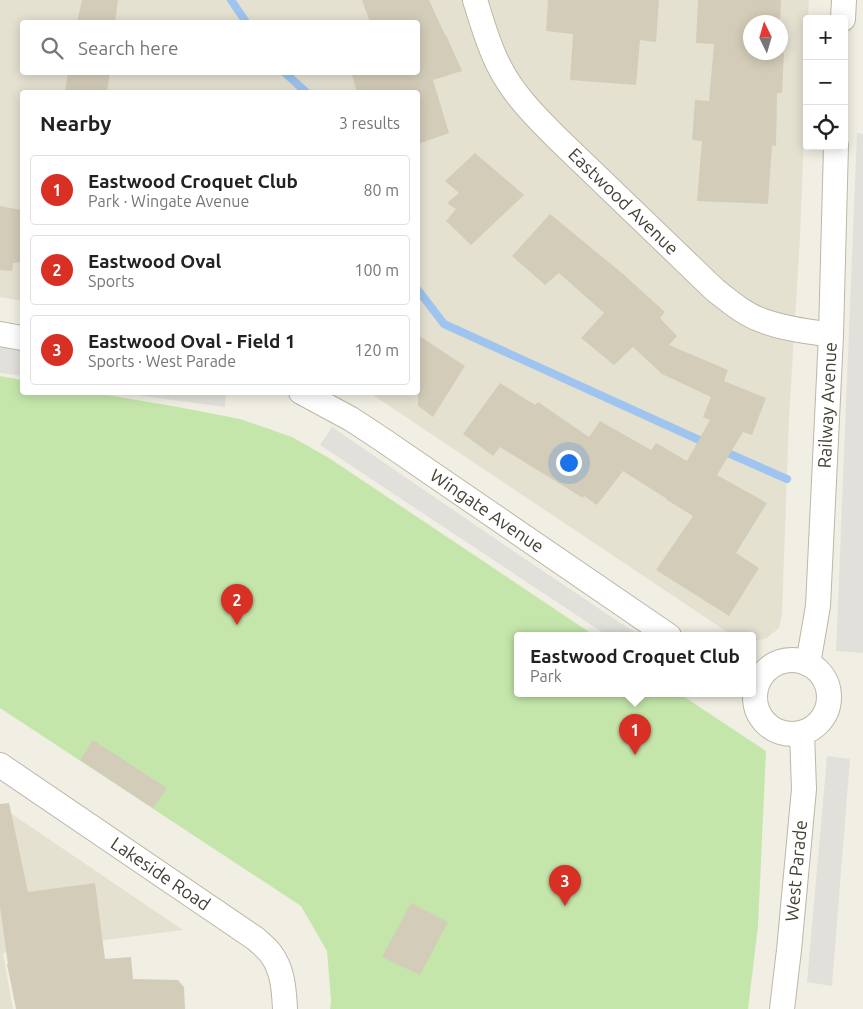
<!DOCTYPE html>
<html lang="en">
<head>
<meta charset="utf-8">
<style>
	body { margin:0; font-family:Ubuntu,sans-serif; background:#f2f2f2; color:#222 }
	.controls { position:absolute; right:15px; top:15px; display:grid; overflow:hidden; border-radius:5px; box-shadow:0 2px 12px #0003 }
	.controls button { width:45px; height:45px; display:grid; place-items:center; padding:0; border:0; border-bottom:1px solid #e0e0e0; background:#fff; color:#222; font:25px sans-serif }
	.compass { position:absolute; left:743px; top:15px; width:45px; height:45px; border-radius:50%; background:#fff; box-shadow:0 2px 12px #0003; rotate:355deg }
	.you { position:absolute; left:568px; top:462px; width:18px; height:18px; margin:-12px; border:4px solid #fff; border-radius:50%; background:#1a73e8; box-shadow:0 0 0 8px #1a73e833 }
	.badge { display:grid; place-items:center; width:32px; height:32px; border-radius:50%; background:#d93025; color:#fff; font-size:16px; font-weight:700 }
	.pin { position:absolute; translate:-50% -41px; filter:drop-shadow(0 1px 2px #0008) }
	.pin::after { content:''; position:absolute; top:26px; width:18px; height:15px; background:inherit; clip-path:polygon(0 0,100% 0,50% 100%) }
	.popup { position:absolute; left:514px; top:632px; width:242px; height:65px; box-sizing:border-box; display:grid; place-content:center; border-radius:5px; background:#fff; filter:drop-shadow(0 1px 4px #0005); font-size:16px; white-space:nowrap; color:#767676 }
	.popup b { font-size:19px; color:#222 }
	.popup::after { content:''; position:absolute; left:50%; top:100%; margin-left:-10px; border:10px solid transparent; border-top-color:#fff }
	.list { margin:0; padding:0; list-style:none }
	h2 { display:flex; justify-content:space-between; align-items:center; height:65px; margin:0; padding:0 20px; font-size:21px }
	h2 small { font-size:16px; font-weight:400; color:#767676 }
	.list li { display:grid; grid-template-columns:32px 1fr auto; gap:15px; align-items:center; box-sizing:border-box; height:70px; margin:0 10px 10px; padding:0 10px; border:1px solid #e0e0e0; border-radius:5px }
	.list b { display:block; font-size:19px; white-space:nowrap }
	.list p { margin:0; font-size:16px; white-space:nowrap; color:#767676 }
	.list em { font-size:16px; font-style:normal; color:#767676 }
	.icon { flex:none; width:28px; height:28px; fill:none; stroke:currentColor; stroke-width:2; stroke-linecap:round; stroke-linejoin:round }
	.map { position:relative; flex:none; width:863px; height:1009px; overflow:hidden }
	.search { position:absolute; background:#fff; box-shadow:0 2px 12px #0003; left:20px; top:20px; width:400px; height:55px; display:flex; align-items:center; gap:12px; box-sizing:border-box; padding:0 18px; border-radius:5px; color:#767676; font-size:19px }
	.panel { position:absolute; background:#fff; box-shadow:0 2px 12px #0003; left:20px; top:90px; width:400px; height:305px; border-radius:5px }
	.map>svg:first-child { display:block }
	.residential { fill:#e5e1d1; fill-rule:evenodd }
	.green { fill:#c4e6ab }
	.parking { fill:#e2e0db }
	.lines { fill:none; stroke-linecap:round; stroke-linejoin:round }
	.stream { stroke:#9ec4ef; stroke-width:8 }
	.building { fill:#d3ccb8 }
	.street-casing { stroke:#bcb7a6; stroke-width:26 }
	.street { stroke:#fff; stroke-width:24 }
	.labels { text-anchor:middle; stroke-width:5; stroke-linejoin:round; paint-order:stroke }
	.street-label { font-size:18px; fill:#433f33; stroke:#fff }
</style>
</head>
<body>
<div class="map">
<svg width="863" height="1009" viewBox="0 0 863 1009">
	<rect width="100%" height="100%" fill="#f1efe3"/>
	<path class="residential" d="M0,0H809L808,19H807V58L800,237L789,419L782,614L779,628L767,638L753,641L752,636H733L370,393L418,392V92H22V301L0,297ZM22,22H418V72H22ZM750,22H780V52H750Z
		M0,806L183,930L3,953L13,1009H0Z"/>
	<path class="green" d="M0,376L22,380V392L95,393L178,407L240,419L292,437L329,458L595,636H518V694H680L766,751L758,926L748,1009H330L331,1000L327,951L301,906L0,708Z"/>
	<path class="parking" d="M857,133L863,134V653L836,651Z
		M0,347L22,351V376L0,373Z
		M121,393H226L225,407Z
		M332,427L525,559L640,636H608L320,445Z
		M827,756L850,759L832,986L807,982Z"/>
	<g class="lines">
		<path class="stream" d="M231,0L246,22
			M284,72L306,92
			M418,290L444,324L708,444
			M721,450L787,479"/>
	</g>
	<path class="building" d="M82,0H118L115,22H77Z
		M362,0H429L445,35H446L462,71L433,80L449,133L418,144V92H357L351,72H418V22H370Z
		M548,0H659L656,42L640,40L636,85L570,80L573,34L546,31Z
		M698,0H781L780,22H750V52L784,53L782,93H777L776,146L772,145L768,204L697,201L702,141L692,140L695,100L709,101L714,44L696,43Z
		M68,72H110L107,92H65Z
		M475,153L524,195L471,245L446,221L456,209L447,203L459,193L445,181Z
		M0,206L21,210L20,220L22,221V262L13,263L12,271L0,270Z
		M550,214L623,274L665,312L660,318L677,336L669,345L728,370L724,381L766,398L752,435L743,432L717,475L767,503L736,553L759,568L729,616L656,570L693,516L667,500V499L623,471L597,505L584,496L583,498L500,447L493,456L463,434L500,383L535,405L538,402L589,437L600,421L651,450L656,443L687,461L710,420L703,417L711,397L662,374L633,347L614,365L581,338L604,313L559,273L545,285L512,256Z
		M418,335L465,366L433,417L418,406Z
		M93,740L167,788L153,808L80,760Z
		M9,803L28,892L95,883L105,959L131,957L133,979L178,980L184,987L185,1009H16L7,964H8L0,907V804Z
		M411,903L448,922L420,975L382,957Z"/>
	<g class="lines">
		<g class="street-casing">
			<g id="street">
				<path id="s1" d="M475,0C482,22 488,45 499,66C513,94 535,116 557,138L715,290C729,301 744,314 761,320C783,329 808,331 831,335"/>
				<path d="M843,19L844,0"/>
				<path d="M0,334L22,338"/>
				<path id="s2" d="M301,392L351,419L380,438L669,636"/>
				<circle cx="792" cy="697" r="37"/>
				<path id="s3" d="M808,664L818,606L831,335L836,146"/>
				<path id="s4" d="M0,765L256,939C261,944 267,948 271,954C283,970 284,990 285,1009"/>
				<path id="s5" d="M782,1009L789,950L804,789L802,733"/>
			</g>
		</g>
		<use href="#street" class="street"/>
	</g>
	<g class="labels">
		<g class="street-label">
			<text dy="6" stroke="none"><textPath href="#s1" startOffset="255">Eastwood Avenue</textPath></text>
			<text dy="6" stroke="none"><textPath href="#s3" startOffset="260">Railway Avenue</textPath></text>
			<text dy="6" stroke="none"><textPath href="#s2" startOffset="221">Wingate Avenue</textPath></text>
			<text dy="6" stroke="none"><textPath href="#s5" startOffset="139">West Parade</textPath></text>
			<text dy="6" stroke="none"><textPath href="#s4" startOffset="194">Lakeside Road</textPath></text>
		</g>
	</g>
</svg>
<div class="controls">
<button>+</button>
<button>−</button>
<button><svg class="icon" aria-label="locate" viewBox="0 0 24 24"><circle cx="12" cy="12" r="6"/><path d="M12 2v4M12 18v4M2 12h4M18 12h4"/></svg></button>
</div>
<svg class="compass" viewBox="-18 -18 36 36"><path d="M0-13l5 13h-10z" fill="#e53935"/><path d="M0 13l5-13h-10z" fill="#767676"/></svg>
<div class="you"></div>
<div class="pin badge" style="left:635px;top:755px">1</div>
<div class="popup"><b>Eastwood Croquet Club</b>Park</div>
<div class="pin badge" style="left:237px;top:625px">2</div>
<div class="pin badge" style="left:565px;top:906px">3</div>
<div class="search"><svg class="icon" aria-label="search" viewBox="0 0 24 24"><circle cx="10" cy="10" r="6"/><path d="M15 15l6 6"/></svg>Search here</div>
<section class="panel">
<h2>Nearby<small>3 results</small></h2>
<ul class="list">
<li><span class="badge">1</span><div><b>Eastwood Croquet Club</b><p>Park · Wingate Avenue</p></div><em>80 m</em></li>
<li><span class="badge">2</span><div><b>Eastwood Oval</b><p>Sports</p></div><em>100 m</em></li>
<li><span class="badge">3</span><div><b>Eastwood Oval - Field 1</b><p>Sports · West Parade</p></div><em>120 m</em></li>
</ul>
</section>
</div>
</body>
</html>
